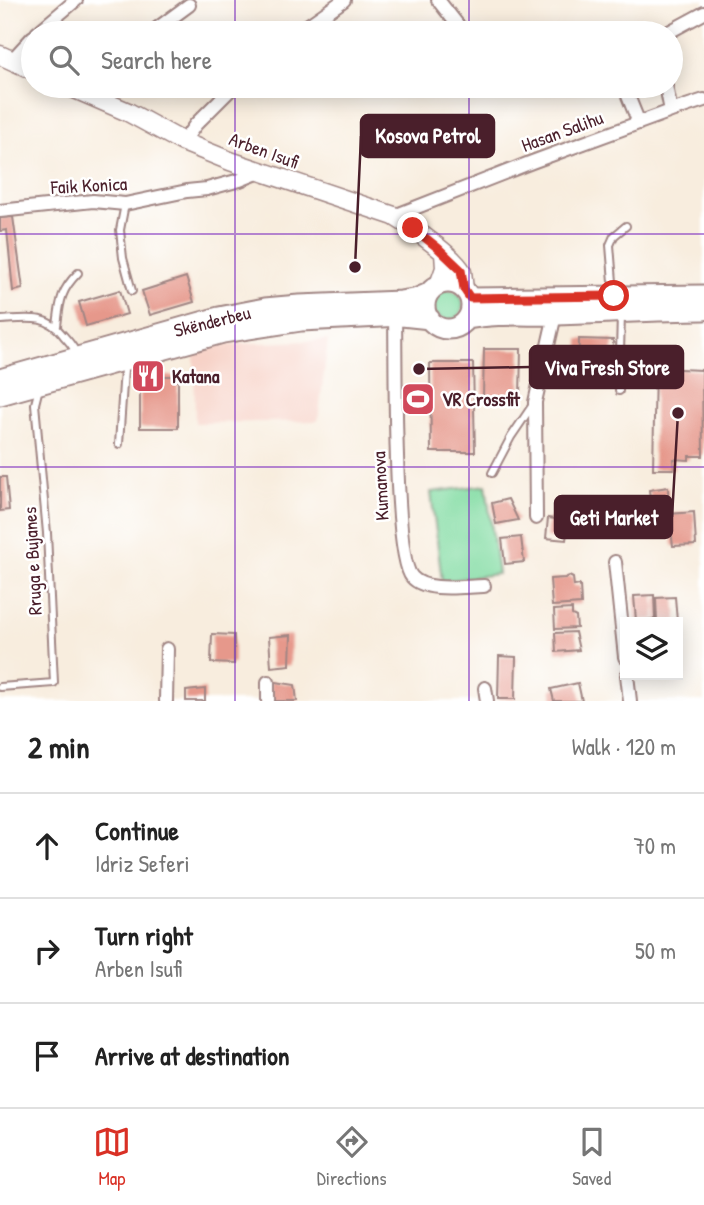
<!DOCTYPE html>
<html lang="en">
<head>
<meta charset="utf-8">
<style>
	body { margin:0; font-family:"Patrick Hand",sans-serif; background:#f6f6f6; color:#222 }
	.controls { position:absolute; right:21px; bottom:21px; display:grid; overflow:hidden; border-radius:0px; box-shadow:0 4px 18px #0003 }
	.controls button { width:63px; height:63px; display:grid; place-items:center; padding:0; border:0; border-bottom:2px solid #e0e0e0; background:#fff; color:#222; font:35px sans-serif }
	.stop { position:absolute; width:21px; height:21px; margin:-16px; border:5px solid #d93025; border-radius:50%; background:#fff }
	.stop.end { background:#d93025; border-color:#fff; box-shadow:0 2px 7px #0008 }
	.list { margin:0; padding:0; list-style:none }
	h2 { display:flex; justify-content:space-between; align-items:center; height:91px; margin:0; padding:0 28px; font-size:30px }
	h2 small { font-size:23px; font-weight:400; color:#767676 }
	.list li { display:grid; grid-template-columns:46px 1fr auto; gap:21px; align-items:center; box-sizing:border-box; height:105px; padding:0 28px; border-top:2px solid #e0e0e0 }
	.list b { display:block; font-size:26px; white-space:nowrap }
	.list p { margin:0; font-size:23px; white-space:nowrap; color:#767676 }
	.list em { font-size:23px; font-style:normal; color:#767676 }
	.icon { flex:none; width:38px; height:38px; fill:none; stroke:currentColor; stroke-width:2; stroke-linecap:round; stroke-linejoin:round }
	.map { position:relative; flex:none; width:704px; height:701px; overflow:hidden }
	.search { position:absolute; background:#fff; box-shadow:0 4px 18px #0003; left:21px; right:21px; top:21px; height:77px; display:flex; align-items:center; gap:18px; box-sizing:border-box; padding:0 24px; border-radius:38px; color:#767676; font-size:26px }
	.sheet { height:406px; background:#fff }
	nav { display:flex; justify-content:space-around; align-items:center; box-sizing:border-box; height:98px; border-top:2px solid #e0e0e0; background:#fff; font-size:19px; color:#767676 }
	nav a { display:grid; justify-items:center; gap:4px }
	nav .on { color:#d93025 }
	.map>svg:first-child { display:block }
	.built { fill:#f7d1c6 }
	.green { fill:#82dca3; stroke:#667e67; stroke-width:2 }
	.building { fill:#e6988b }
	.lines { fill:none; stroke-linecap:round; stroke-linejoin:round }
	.lane-casing { stroke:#a18684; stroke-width:10 }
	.street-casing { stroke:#a18684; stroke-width:16 }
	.secondary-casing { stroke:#a18684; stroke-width:21 }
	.primary-casing { stroke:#a18684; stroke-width:23 }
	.lane { stroke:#fff; stroke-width:6 }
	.street { stroke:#fff; stroke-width:12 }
	.secondary { stroke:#fff; stroke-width:18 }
	.primary { stroke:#fff; stroke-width:19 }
	.route { stroke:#d93025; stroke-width:9 }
	.grid { fill:none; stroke:#7b2cbf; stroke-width:2; stroke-opacity:0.55 }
	.labels { text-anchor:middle; stroke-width:5; stroke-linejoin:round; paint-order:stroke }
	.street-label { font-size:19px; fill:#4a1f2b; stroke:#fff }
	.poi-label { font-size:19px; font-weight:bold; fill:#4a1f2b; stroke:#fff; text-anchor:start }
	.leader { fill:none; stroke:#4a1f2b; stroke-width:2.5 }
	.callout-dot { fill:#4a1f2b; stroke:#fff; stroke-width:2.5 }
	.callout { fill:#4a1f2b; stroke:#4a1f2b; stroke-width:2.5 }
	.callout-label { font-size:21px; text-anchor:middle; font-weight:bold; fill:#fff }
</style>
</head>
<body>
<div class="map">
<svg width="704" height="701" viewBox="0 0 704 701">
	<rect width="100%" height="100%" fill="#fff"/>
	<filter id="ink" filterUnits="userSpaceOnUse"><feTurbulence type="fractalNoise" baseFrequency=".0143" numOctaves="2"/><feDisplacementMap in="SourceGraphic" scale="14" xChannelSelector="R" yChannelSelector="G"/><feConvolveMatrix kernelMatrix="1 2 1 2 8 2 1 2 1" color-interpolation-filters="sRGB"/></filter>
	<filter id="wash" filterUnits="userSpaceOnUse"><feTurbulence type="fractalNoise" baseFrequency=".00686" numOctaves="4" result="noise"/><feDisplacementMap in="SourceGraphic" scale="28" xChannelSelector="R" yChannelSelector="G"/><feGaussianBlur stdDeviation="1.57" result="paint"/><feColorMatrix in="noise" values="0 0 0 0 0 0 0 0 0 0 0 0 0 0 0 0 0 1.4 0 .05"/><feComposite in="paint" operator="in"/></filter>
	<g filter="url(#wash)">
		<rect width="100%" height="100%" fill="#f8edde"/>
		<path class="built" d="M328,340L318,421L195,423L194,346Z"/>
		<path class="green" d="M433 305a15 15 0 1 1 30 0a15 15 0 1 1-30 0Z
			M486,485L498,574L442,581L431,492Z"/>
		<g id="blocks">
			<path class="building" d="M13,217L23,289L13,291L7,230L0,231V218Z
				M186,277L194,302L150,315L142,291Z
				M120,290L127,314L86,326L79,302Z
				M579,339L613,340L612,369L578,368Z
				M484,349H521L520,397H483Z
				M430,363H473L475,452H431Z
				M655,368L702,370L703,456H689V460L673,459L674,469H653Z
				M140,376H178V428H140Z
				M0,477H6L9,510L0,511Z
				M668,487L669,514H652L649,490Z
				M508,499L518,520L496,524L492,503Z
				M694,512L696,545L673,546L669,514Z
				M548,518L569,521L566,540L546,538Z
				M521,537L524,562L505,564L502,539Z
				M569,576L573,578L574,586L580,585L581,604L552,606L550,579L565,578Z
				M654,595L655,619L636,621L634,596Z
				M675,597L677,621L657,622L656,598Z
				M572,609V615L576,617L577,628L555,629L554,610Z
				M575,632L579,650L556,652L555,633Z
				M212,634L234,635V664L211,663Z
				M291,635L290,665L271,667L269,637Z
				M499,656L516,657L515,699H498Z
				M270,681L295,685L297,701H272Z
				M578,683L582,701H554L551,689Z
				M205,689V701H186V691Z"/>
		</g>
	</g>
	<g filter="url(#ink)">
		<use href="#blocks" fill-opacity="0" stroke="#a18684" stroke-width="2"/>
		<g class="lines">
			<g class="lane-casing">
				<path id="lane" d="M125,204L120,230L123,258L132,291
					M614,294L610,245L614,236L626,226
					M0,320C25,319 46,313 63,335C68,341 74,346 76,354
					M57,326C60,302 60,291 78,273
					M619,391L621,314
					M119,444L124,369L123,363
					M492,473L511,437L532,406
					M0,687L54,683L47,533L35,404L39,388"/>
			</g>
			<g class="street-casing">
				<path id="street" d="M438,0L464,33
					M37,33L76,0
					M151,33L189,5
					M297,33L344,0
					M667,33L704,13
					M12,60L33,37
					M624,86L639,123
					M666,86L671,111
					M183,142L196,124L234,86
					M0,211L93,201L125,204L187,191L207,189L240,180L260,172
					M394,216L532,162L671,111L704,100
					M395,317C396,355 393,557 412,577C426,593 465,586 484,586
					M536,518L535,402L555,315
					M615,562L625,657
					M627,675L630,701
					M485,688L487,701
					M166,701L167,649
					M268,701V682"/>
			</g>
			<g class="secondary-casing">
				<path id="secondary" d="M0,55L33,70
					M68,86L128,112L183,142L230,161L394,216C409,225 456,258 462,272C463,277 463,284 464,289
					M439,285L445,268L444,253"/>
			</g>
			<g class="primary-casing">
				<path id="primary" d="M425 306a23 23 0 1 1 46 0a23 23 0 1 1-46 0Z
					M470,298L704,295
					M467,319C497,313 527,316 558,315C607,314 655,310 704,310
					M0,379L219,317L265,308L299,305L401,301L415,299L429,293
					M0,395L223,333L301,321L402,316L430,319"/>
			</g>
			<use href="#lane" class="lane"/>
			<use href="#street" class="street"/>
			<use href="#secondary" class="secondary"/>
			<use href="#primary" class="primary"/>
		</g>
	</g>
	<g class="lines" filter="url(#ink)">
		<path class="route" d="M413,228L438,248L461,270L464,289L470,298L614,296"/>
	</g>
	<path class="grid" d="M235,0V33M469,0V33M235,86V701M469,86V701M0,234H704M0,467H704"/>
	<defs>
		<g id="restaurant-square" transform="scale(1.75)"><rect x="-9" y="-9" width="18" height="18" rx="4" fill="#d1495b" stroke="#fff"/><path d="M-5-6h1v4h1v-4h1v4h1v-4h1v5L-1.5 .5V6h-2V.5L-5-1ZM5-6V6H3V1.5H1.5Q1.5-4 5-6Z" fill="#fff"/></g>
		<g id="stadium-square" transform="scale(1.75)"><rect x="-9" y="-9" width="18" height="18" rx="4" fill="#d1495b" stroke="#fff"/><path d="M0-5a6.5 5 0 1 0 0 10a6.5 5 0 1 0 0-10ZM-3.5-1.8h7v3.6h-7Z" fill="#fff"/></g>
	</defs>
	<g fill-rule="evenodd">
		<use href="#restaurant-square" x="148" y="376"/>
		<use href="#stadium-square" x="418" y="399"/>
	</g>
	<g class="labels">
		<g class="street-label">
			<text transform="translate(562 131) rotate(-20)" y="7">Hasan Salihu</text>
			<text transform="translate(264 150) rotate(20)" y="7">Arben Isufi</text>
			<text transform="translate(89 185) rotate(-3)" y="7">Faik Konica</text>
			<text transform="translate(212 321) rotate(-14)" y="7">Skënderbeu</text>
			<text transform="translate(380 486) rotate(-93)" y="7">Kumanova</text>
			<text transform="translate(32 561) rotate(-93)" y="7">Rruga e Bujanes</text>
		</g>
		<g class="poi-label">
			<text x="172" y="383">Katana</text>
			<text x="442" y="406">VR Crossfit</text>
		</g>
	</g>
	<path class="leader" d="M355 267L361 136M419 369L530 367M678 413L672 517"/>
	<g class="callout-dot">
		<circle cx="355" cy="267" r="7"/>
		<circle cx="419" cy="369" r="7"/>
		<circle cx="678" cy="413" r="7"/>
	</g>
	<g class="callout">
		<rect x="361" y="115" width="133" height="42" rx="7"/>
		<rect x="530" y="346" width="153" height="42" rx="7"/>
		<rect x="555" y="496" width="117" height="42" rx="7"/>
	</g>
	<g class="callout-label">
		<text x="428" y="143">Kosova Petrol</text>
		<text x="607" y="375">Viva Fresh Store</text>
		<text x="614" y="525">Geti Market</text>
	</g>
</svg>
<div class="controls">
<button><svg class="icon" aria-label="layers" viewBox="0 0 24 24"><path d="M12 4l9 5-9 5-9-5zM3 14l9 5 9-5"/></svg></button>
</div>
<div class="stop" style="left:614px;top:296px"></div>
<div class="stop end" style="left:413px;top:228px"></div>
<div class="search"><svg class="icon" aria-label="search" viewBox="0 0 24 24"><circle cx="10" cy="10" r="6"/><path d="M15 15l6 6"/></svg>Search here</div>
</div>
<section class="sheet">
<h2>2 min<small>Walk · 120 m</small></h2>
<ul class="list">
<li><svg class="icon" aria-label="ahead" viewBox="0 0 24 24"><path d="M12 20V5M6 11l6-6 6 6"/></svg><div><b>Continue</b><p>Idriz Seferi</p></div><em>70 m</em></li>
<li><svg class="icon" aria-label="right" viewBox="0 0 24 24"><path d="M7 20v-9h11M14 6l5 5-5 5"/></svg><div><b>Turn right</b><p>Arben Isufi</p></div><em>50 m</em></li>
<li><svg class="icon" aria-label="arrive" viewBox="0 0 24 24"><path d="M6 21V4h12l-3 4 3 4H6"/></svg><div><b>Arrive at destination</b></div></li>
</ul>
</section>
<nav>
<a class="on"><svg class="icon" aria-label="map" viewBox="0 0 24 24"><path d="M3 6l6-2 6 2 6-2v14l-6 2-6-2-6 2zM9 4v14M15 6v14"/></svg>Map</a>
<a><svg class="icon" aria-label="directions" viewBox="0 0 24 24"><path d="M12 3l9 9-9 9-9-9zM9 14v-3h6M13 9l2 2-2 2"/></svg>Directions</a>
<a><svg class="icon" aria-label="saved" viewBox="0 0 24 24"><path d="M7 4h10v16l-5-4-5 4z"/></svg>Saved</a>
</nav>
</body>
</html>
